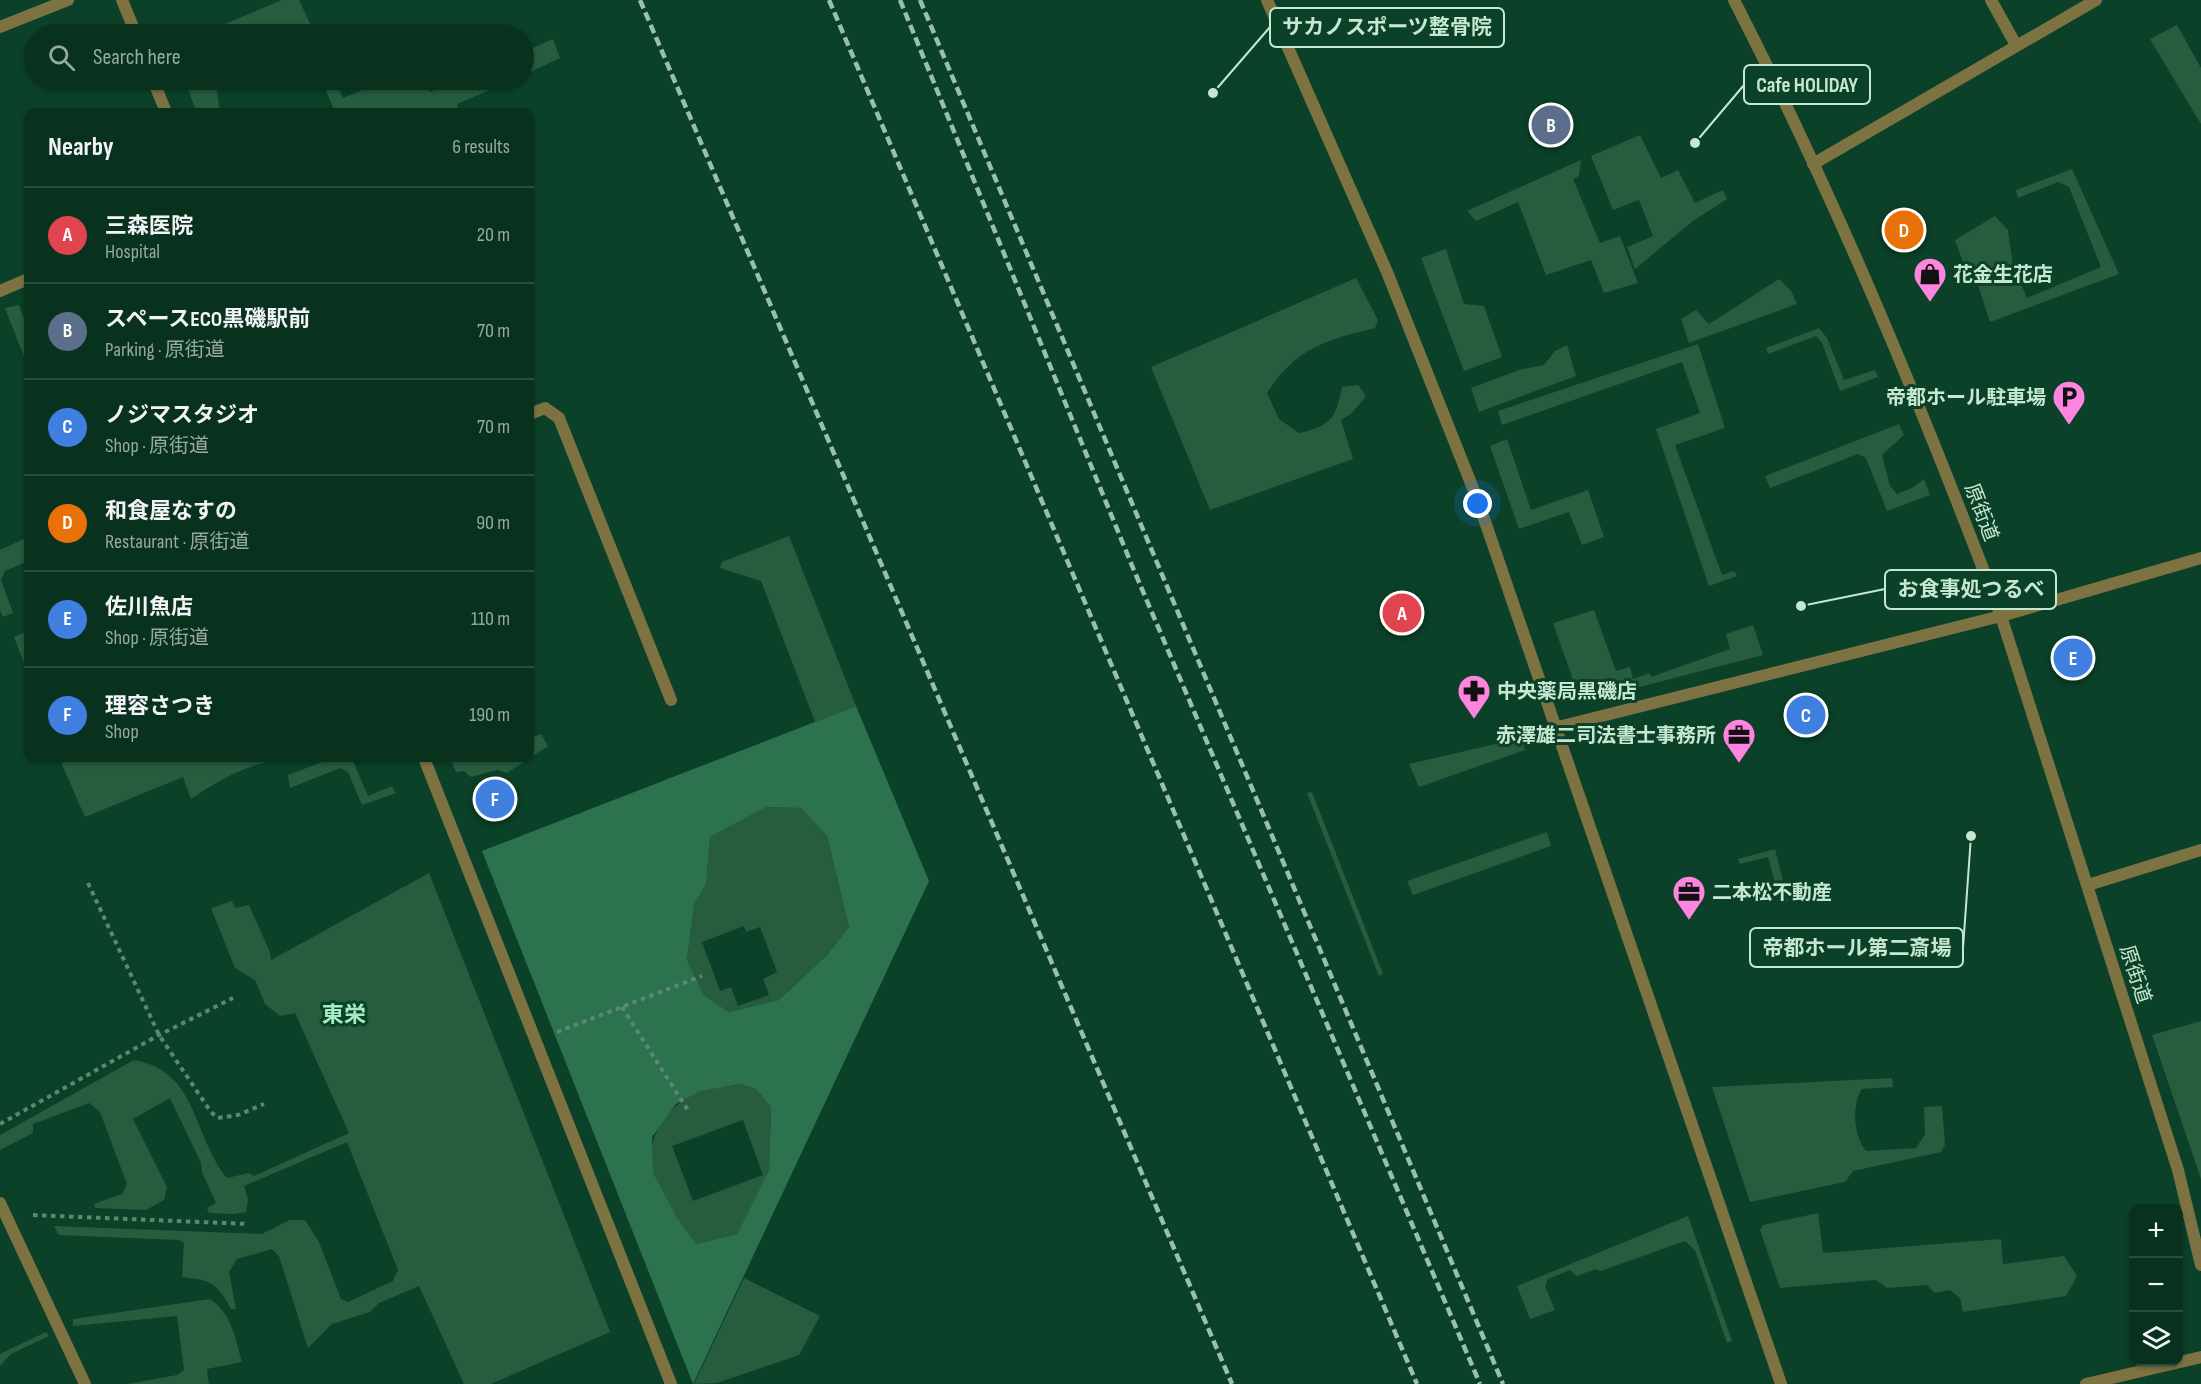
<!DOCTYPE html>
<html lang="en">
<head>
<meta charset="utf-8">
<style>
	body { margin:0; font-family:"Sofia Sans Condensed","Noto Sans JP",sans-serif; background:#113927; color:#f1f3f6 }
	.controls { position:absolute; right:18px; bottom:18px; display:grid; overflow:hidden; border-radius:12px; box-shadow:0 2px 4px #0004 }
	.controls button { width:54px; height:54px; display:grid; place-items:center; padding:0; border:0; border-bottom:2px solid #294c3c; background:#08311e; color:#f1f3f6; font:30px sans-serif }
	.you { position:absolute; left:1478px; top:504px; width:21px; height:21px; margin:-15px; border:4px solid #fff; border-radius:50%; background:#1a73e8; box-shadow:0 0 0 9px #1a73e833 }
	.badge { display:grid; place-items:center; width:39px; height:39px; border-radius:50%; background:#d6ab8b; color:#fff; font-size:20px; font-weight:700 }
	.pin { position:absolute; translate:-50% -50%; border:3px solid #fff; box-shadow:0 2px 6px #0006 }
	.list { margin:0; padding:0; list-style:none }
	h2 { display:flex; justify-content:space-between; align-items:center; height:78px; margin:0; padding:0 24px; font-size:26px }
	h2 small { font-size:20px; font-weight:400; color:#98a9a4 }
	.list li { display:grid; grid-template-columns:39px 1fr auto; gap:18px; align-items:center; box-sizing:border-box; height:96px; padding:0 24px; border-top:2px solid #294c3c }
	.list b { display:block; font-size:22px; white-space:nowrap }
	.list p { margin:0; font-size:20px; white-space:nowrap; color:#98a9a4 }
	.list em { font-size:20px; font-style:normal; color:#98a9a4 }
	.icon { flex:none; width:33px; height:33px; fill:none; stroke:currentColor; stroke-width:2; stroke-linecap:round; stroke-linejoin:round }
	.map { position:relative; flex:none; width:2201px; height:1384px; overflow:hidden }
	.search { position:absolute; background:#08311e; box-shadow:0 2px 4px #0004; left:24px; top:24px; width:510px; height:66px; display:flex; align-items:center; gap:15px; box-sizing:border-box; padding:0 21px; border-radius:33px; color:#98a9a4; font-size:22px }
	.panel { position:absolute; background:#08311e; box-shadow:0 2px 4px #0004; left:24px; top:108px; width:510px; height:654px; border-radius:12px }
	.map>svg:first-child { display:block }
	.green { fill:#275c3f; fill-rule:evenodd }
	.forest { fill:#2c724e; fill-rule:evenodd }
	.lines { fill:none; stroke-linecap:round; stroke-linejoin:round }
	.path { stroke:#5b8871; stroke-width:4; stroke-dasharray:4.5 4.5; stroke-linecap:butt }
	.service { stroke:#7c7242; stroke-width:12 }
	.minor { stroke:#7c7242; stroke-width:12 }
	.tertiary { stroke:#7c7242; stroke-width:12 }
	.rail { stroke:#9ac0aa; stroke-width:4.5; stroke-dasharray:9 4.5; stroke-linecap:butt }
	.labels { text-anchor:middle; stroke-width:6; stroke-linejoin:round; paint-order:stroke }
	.poi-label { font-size:20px; font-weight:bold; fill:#c6e7d2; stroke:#0b4128; text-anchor:start }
	.street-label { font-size:20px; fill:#c6e7d2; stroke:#0b4128 }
	.quarter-label { font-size:22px; font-weight:bold; fill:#a6ebc2; stroke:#0b4128 }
	.leader { fill:none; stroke:#c6e7d2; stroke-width:2 }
	.callout-dot { fill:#c6e7d2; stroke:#0b4128; stroke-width:2 }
	.callout { fill:#0b4128; stroke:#c6e7d2; stroke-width:2 }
	.callout-label { font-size:21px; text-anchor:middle; font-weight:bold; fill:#c6e7d2 }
</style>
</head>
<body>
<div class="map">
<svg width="2201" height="1384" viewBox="0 0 2201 1384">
	<rect width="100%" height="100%" fill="#0b4128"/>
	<path class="green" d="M282,0H299L315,34H201Z
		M2177,25L2201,68V124L2150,39Z
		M553,39L560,58L524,75V52Z
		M184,80H223L217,92L220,112H197Z
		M301,80H335L343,98L387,80H424L430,92L460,80H513L457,104L460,112H335L325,88L311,81L304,84Z
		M1640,135L1661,178L1678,170L1695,203L1723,190L1727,199L1693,221L1635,269L1627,247L1653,236L1639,200L1613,210L1591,156Z
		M1581,160L1579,176L1573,179L1600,243L1620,236L1638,283L1604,293L1591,260L1546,275L1518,202L1476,221L1467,211Z
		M2072,169L2119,274L1990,322L1971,264L1963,262L1955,240L1995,216L2008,230L2013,266L2027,298L2101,267L2069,187L2058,182L2018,198L2016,190Z
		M1446,249L1464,304L1484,306L1502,357L1464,371L1421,258Z
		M1356,278L1378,320L1375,328C1326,340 1296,348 1267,393L1279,419L1299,433C1330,426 1336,419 1342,387L1358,385L1366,396L1352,413L1341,420L1353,459L1210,510L1151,367Z
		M1779,279L1791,291L1797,304L1689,343L1681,319L1696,310L1709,324Z
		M19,305L28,330V367L5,308Z
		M1819,328L1827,338L1844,380L1875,370L1878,377L1840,391L1822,343L1816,336L1768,354L1766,348Z
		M1698,344L1725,428L1675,445L1722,575L1734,571L1737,576L1709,586L1656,429L1700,413L1682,362L1502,425L1498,411Z
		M1567,345L1576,376L1479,412L1471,388L1522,369L1544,365L1555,351Z
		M1899,424L1904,435L1882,455L1890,486L1897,494L1912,488L1924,479L1930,495L1887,511L1866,458L1858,454L1770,488L1765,476Z
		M1507,439L1531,510L1588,490L1604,537L1582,545L1569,512L1519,529L1490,446Z
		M789,536L856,706L815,722L761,581L720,568L722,562Z
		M28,537V561L5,571L1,580L13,613L3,617L0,610V550Z
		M1594,610L1616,671L1630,667L1633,679L1650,673L1651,677L1730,649L1726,634L1753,625L1763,655L1601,697L1573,680L1553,623Z
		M28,631V664L25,666L14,637Z
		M541,734L548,746L507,773L497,770L471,777L464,771L456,772L450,758H470L473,761L484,758L511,760L530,758V738Z
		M1521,738L1525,750L1419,787L1409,764Z
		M59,758H284C249,764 220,779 191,799L183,777L85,817Z
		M333,758L353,761L368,796L392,786L396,793L362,805L348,772L340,768L290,788L288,775Z
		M1312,792L1383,974L1379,976L1307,793Z
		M765,807L801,808L827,836L849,927L827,955L779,1000L729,1012L704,995L687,960L694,905L706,882L710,837ZM744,926L746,932L760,927L777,972L763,979L769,995L738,1006L731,987L720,991L702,942Z
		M1547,832L1551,846L1413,895L1407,881Z
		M1775,849L1788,901H1780L1768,857L1740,864L1738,859Z
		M429,873L610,1332L491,1384H464L419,1286L379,1303L370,1312L332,1324L308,1348L279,1256L272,1249L237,1259L229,1272L236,1309H231C217,1283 211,1280 182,1277L184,1243L179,1240L59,1235L54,1226L262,1234L290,1220H305L319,1242L341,1299L348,1302L393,1281L398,1270L347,1142L244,1186L248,1199L246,1212L234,1214L209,1213L207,1208L216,1203L202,1172L201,1163L170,1098L133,1119L167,1187L164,1200L146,1210L95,1208L94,1204L122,1194L127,1184L100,1112L89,1103L33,1124V1133L0,1150V1135L134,1060C198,1071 192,1135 227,1178L249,1173L254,1176L349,1133L295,1013L280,1016L265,1004L255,980L235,968L211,908L232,901L235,908L249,905L270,952L271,960Z
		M2201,1021V1179L2152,1035Z
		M1892,1078L1893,1087L1862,1089C1851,1105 1854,1137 1866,1151L1916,1148L1925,1134L1924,1107L1942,1106L1945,1145L1941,1152L1853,1171L1845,1182L1750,1202L1712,1087Z
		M740,1084L756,1089L771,1107L769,1170L737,1234L696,1244C683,1227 658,1193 653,1172C645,1137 666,1106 699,1092C711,1087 727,1087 740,1084ZM743,1120L763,1175L693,1201L672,1146Z
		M1818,1213L1823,1253L2001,1239L2003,1264L2064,1256L2077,1276L2066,1296L1963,1312L1960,1298L1950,1290L1935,1293L1927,1285L1887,1288L1876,1280L1780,1288L1760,1230L1763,1225Z
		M1688,1216L1732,1341L1727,1343L1695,1250L1685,1241L1601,1271L1595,1269L1577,1276L1570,1270L1548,1279L1545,1286L1555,1310L1530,1319L1517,1286Z
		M744,1278L820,1316L799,1355L717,1383L694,1384Z
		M210,1299C232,1314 235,1337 242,1362L207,1369L209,1384H127L177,1375L184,1370L177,1316L73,1326V1319Z
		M46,1332L49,1336L11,1354L0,1366V1354Z"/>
	<path class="forest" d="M856,706L929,881L693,1384L482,851ZM766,807L801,808L827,836L849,927L827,955L779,1000L729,1012L704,995L687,960L694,905L706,883L710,837ZM740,1084L756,1089L771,1107L770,1142L769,1170L737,1234L696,1244L676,1216L653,1173L652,1137L676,1104L701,1091Z"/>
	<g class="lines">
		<path class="path" d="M88,883L159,1035L211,1112L218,1118L238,1115L264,1104
			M622,1007L689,1112
			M557,1032L702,976
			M0,1124L159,1035L233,998
			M33,1215L248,1224"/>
		<path class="service" d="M1991,0L2016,45
			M530,414L545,408L559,418L671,700
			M2088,885L2201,850"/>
		<path class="minor" d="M0,27L68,0
			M1813,164L2096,0
			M0,291L28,279
			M1554,728L2001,616L2178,1170L2201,1265
			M0,1203L85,1384
			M2086,1384L2201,1357"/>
		<path class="tertiary" d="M122,0L136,34
			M1267,0L1387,272L1478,501L1781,1384
			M1734,0C1836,199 1922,407 2001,616L2201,558
			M153,80L166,112
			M424,758L671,1384"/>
		<path class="rail" d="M640,0L1232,1384
			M829,0L1417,1384
			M900,0L1133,568L1480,1384
			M920,0L1503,1384"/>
	</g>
	<defs>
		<g id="shop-pin" transform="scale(1.725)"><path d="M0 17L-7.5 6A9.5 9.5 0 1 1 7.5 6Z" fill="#fe85df" stroke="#0b4128"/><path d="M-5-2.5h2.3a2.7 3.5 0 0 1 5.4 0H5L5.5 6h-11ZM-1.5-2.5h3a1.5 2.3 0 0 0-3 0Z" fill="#111"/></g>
		<g id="parking-pin" transform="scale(1.725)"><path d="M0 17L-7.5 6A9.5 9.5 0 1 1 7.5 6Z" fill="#fe85df" stroke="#0b4128"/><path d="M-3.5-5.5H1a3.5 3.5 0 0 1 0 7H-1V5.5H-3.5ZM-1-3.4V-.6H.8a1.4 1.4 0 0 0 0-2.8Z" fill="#111"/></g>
		<g id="pharmacy-pin" transform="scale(1.725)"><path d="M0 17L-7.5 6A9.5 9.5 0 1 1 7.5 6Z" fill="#fe85df" stroke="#0b4128"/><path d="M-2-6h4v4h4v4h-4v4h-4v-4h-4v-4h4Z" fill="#111"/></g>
		<g id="office-pin" transform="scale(1.725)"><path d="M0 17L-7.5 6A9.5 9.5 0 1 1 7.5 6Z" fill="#fe85df" stroke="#0b4128"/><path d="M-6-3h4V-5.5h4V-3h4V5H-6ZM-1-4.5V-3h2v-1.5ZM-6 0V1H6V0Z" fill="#111"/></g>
	</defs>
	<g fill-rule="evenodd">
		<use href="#shop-pin" x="1930" y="274"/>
		<use href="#parking-pin" x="2069" y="397"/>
		<use href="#pharmacy-pin" x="1474" y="691"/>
		<use href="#office-pin" x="1739" y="735"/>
		<use href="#office-pin" x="1689" y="892"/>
	</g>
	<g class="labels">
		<g class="poi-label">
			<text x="1953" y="281">花金生花店</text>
			<text x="2046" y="404" text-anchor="end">帝都ホール駐車場</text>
			<text x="1497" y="698">中央薬局黒磯店</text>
			<text x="1716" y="742" text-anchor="end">赤澤雄二司法書士事務所</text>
			<text x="1712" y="899">二本松不動産</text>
		</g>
		<g class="street-label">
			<text transform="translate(1982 512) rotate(69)" y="7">原街道</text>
			<text transform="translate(2136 974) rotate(72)" y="7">原街道</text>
		</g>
		<g class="quarter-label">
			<text x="344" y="1022">東栄</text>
		</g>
	</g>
	<path class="leader" d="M1213 93L1270 27M1695 143L1744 85M1801 606L1885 589M1971 836L1963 948"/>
	<g class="callout-dot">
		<circle cx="1213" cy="93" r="6"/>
		<circle cx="1695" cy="143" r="6"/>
		<circle cx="1801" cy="606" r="6"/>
		<circle cx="1971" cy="836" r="6"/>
	</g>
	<g class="callout">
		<rect x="1270" y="8" width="234" height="39" rx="6"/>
		<rect x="1744" y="65" width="126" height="39" rx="6"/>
		<rect x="1885" y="570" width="171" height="39" rx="6"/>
		<rect x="1750" y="928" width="213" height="39" rx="6"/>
	</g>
	<g class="callout-label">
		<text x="1387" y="34">サカノスポーツ整骨院</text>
		<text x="1807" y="92">Cafe HOLIDAY</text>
		<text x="1971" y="596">お食事処つるべ</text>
		<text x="1857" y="955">帝都ホール第二斎場</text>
	</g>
</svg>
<div class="controls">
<button>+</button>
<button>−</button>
<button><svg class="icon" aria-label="layers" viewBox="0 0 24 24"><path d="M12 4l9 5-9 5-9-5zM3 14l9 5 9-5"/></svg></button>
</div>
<div class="you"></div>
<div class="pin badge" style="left:1402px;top:613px;background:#e0444e">A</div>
<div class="pin badge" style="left:1551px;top:125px;background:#5c6f8a">B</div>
<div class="pin badge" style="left:1806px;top:715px;background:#3f7fe0">C</div>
<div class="pin badge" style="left:1904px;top:230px;background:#e8710a">D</div>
<div class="pin badge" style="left:2073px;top:658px;background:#3f7fe0">E</div>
<div class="pin badge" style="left:495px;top:799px;background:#3f7fe0">F</div>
<div class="search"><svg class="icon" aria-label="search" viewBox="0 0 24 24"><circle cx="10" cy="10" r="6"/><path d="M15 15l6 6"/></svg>Search here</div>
<section class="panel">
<h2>Nearby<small>6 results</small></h2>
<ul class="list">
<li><span class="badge" style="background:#e0444e">A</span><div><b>三森医院</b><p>Hospital</p></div><em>20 m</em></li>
<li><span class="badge" style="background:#5c6f8a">B</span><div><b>スペースECO黒磯駅前</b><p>Parking · 原街道</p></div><em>70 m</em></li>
<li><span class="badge" style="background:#3f7fe0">C</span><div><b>ノジマスタジオ</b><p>Shop · 原街道</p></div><em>70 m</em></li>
<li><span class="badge" style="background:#e8710a">D</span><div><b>和食屋なすの</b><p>Restaurant · 原街道</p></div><em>90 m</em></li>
<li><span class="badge" style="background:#3f7fe0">E</span><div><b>佐川魚店</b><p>Shop · 原街道</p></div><em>110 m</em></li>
<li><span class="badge" style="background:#3f7fe0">F</span><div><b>理容さつき</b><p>Shop</p></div><em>190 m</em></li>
</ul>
</section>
</div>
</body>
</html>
